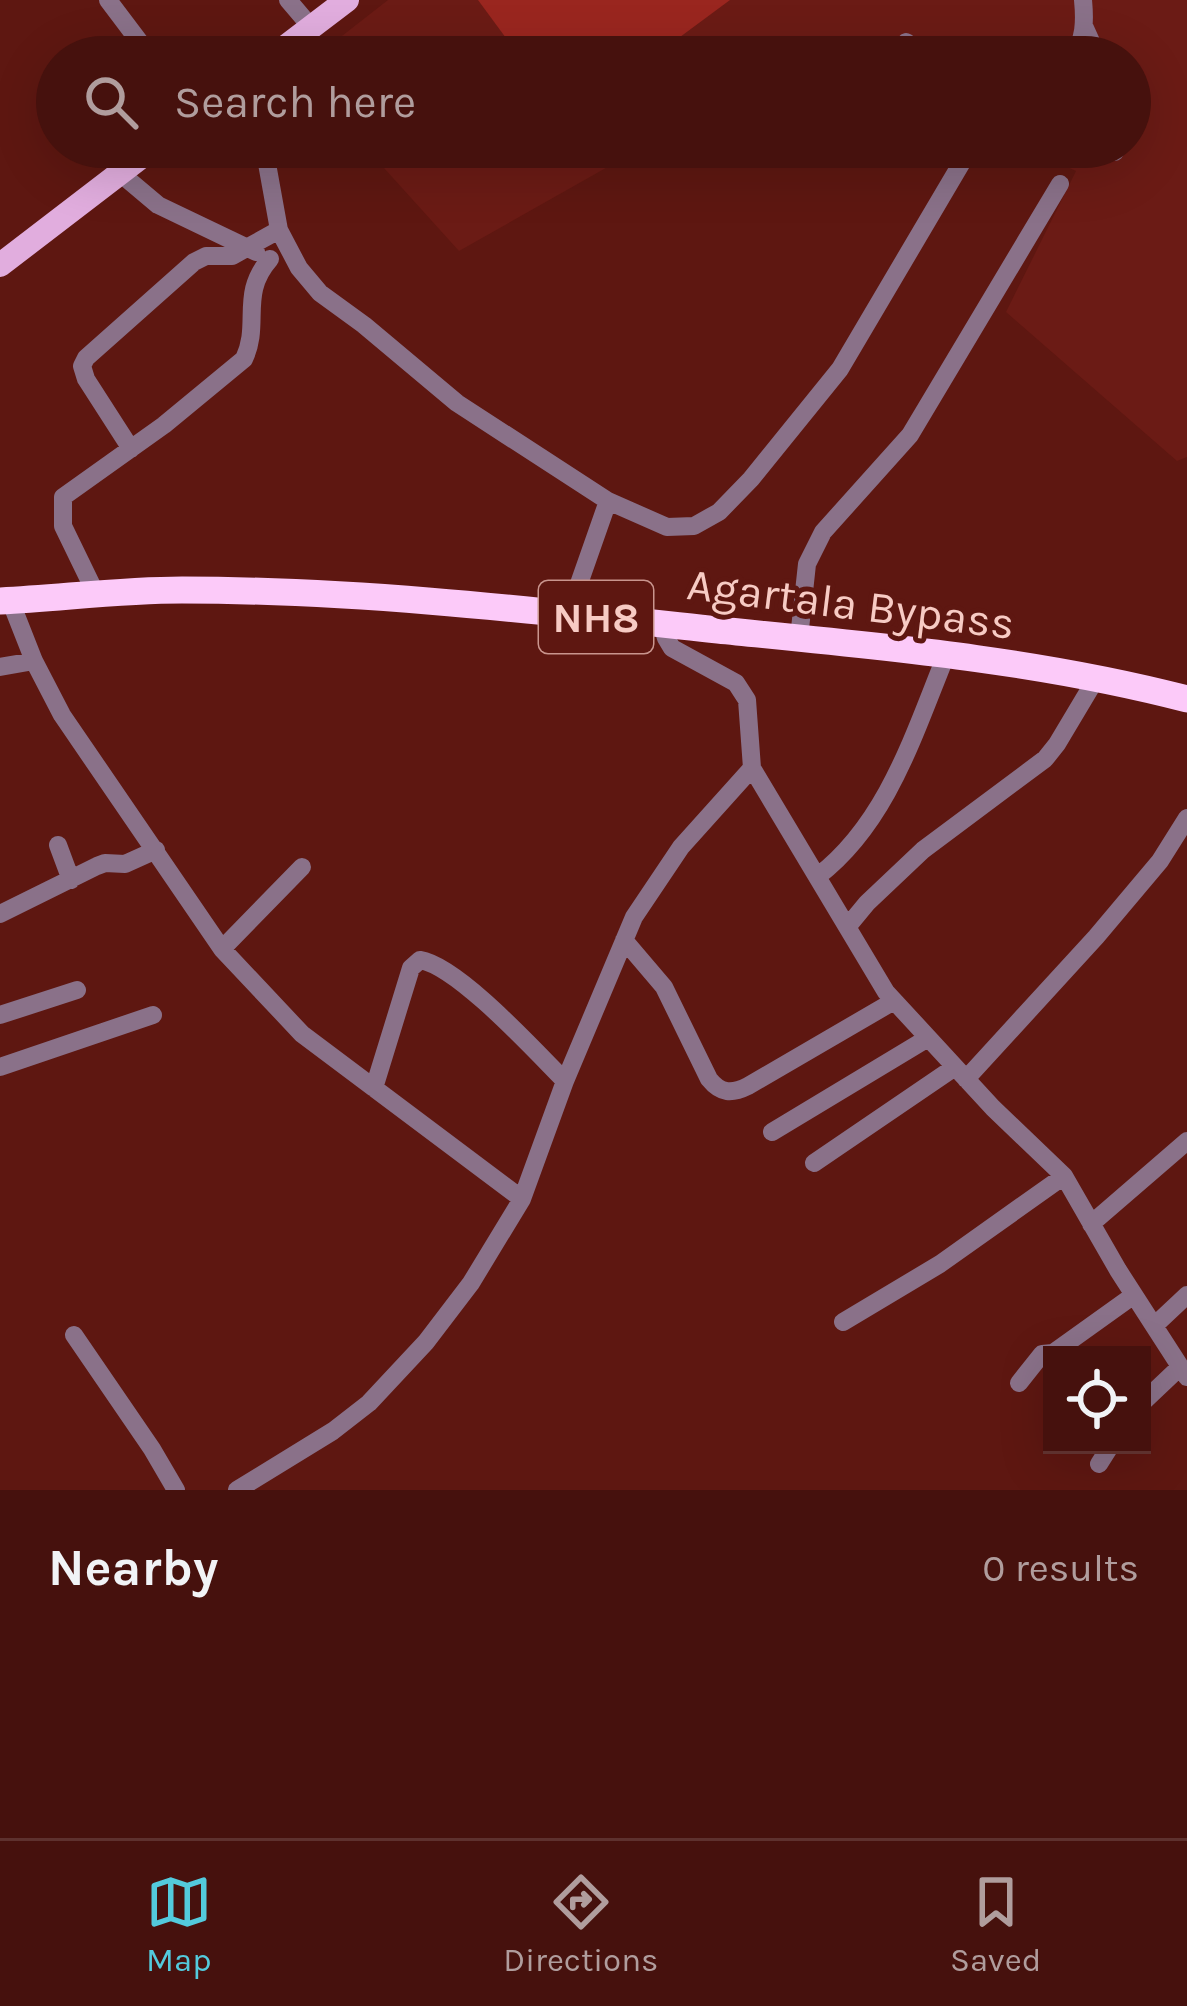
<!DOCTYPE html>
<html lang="en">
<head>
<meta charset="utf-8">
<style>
	body { margin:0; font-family:Karla,sans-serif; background:#501f1b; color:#f1f3f6 }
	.controls { position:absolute; right:36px; bottom:36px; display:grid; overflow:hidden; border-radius:0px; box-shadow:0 12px 48px #0002 }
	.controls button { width:108px; height:108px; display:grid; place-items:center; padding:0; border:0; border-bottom:3px solid #5e312e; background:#46110d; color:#f1f3f6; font:60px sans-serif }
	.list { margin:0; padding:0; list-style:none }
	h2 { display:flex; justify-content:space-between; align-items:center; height:156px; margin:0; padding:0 48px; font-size:51px }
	h2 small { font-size:39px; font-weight:400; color:#b09d9d }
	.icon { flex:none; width:66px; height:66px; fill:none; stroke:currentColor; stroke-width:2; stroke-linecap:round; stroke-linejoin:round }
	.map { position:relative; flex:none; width:1187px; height:1490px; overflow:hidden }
	.search { position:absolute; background:#46110d; box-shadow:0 12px 48px #0002; left:36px; right:36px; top:36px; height:132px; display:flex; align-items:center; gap:30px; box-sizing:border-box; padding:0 42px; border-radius:66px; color:#b09d9d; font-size:45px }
	.sheet { height:348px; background:#46110d }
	nav { display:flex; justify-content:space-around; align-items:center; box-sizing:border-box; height:168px; border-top:3px solid #5e312e; background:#46110d; font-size:33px; color:#b09d9d }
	nav a { display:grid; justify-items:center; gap:6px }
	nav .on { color:#53cadc }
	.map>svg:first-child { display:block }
	.built { fill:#6b1b15 }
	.building { fill:#9a261f }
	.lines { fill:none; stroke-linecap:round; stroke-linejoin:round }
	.minor { stroke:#8a7189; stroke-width:18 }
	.major { stroke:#e1adde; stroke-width:24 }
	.highway { stroke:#fccaf9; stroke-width:27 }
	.labels { text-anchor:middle; stroke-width:10; stroke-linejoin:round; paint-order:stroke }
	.shield { fill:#5e1711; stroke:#c9958e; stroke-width:3 }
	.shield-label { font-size:42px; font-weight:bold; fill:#f7cbc4 }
	.street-label { font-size:45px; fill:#f7cbc4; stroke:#5e1711 }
</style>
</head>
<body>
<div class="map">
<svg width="1187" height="1490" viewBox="0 0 1187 1490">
	<rect width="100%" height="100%" fill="#5e1711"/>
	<path class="built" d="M388,0H1187V457L1177,461L1006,312L1076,171L1024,147H1130V57H825L813,51L802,57H315Z
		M365,147H643L459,251Z"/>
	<path class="building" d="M478,0H730L653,57H520Z"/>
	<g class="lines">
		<path class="minor" d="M108,0L151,57
			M288,0L311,27
			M1084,26L1098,57
			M906,42L928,57
			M1072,57C1085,40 1085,21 1083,0
			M264,147L279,230L299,268L320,293L364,325L457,403L608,501L667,527L694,526L719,512L751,479L840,369L971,147
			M1115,147V152
			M120,173L158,205L256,252
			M131,449L86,379L82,366L86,358L194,262L206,256H232L279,230
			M96,594L63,526V497L164,425L244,359C261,324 239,294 270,259
			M10,600L34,661L62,715L222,949L302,1034L522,1199
			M568,615L608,501
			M799,638L807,564L823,532L910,435L1060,184
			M0,667L34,661
			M752,768L886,992L993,1108L1064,1176L1118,1270L1187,1377
			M58,845L71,880
			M818,876C888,822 914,733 947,653
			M0,914L97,866L105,863L125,864L156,850
			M848,926L867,903L923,850L1045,759L1057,744L1097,677
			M624,940L664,987L709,1079C721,1094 732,1094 748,1086L894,1001
			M222,949L302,867
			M0,1015L77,990
			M0,1067L153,1015
			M966,1079L1096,937L1160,861L1187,818
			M374,1088L411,968L420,960C458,966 536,1052 565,1081
			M772,1132L928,1038
			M814,1163L955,1067
			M1091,1224L1187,1141
			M843,1322L940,1264L1064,1176
			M1154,1326L1187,1295
			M74,1335L152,1449L176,1490
			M1019,1383L1042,1354L1053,1353L1134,1295
			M1142,1403L1180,1367
			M1099,1464L1111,1445
			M237,1490L333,1431L369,1403L426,1342L471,1283L522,1199L565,1081L634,917L681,847L752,768L747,700L736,683L672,648L666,638L661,622"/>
		<path class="major" d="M272,57L347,0
			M0,265L154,147"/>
		<path class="highway" d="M0,601C61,598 121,590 182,590C361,590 541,611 718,630C876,646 1033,659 1187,699"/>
	</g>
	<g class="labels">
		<rect class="shield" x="539" y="581" width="114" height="72" rx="9"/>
		<g class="shield-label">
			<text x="596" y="632">NH8</text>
		</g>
		<g class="street-label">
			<text transform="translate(851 603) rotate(7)" y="16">Agartala Bypass</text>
		</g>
	</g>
</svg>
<div class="controls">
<button><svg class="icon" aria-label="locate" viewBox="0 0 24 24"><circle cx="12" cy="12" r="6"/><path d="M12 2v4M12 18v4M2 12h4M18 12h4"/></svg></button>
</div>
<div class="search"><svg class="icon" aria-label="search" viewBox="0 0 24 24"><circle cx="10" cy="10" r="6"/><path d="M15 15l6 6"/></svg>Search here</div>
</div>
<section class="sheet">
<h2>Nearby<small>0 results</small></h2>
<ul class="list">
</ul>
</section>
<nav>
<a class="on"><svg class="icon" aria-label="map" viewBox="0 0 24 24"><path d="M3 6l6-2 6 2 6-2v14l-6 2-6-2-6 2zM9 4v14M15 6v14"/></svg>Map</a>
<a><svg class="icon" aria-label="directions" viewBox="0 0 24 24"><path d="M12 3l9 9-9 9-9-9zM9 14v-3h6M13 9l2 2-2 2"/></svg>Directions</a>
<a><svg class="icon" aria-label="saved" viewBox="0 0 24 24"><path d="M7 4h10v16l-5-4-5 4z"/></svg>Saved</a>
</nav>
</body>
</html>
